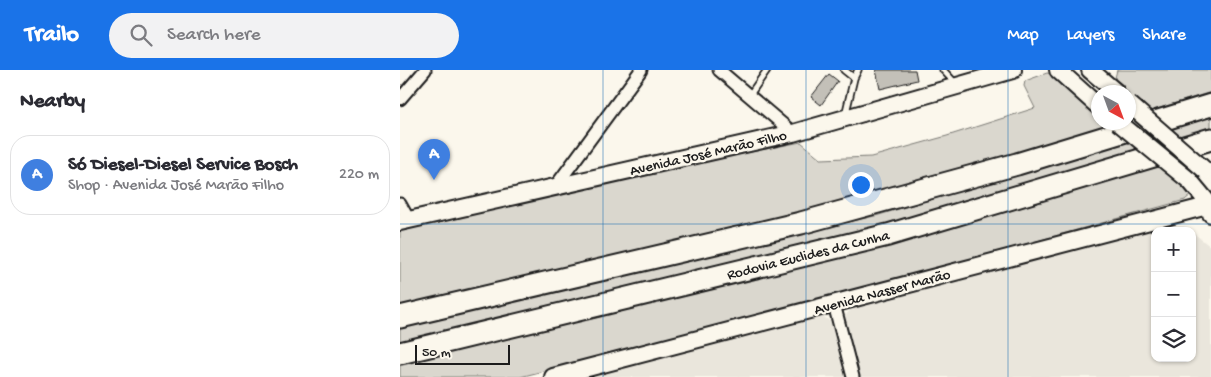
<!DOCTYPE html>
<html lang="en">
<head>
<meta charset="utf-8">
<style>
	body { margin:0; font-family:"Gochi Hand",sans-serif; background:#f2f2f3; color:#2b2b33 }
	.controls { position:absolute; right:15px; bottom:15px; display:grid; overflow:hidden; border-radius:10px; box-shadow:0 1px 4px #0004 }
	.controls button { width:45px; height:45px; display:grid; place-items:center; padding:0; border:0; border-bottom:1px solid #e1e1e2; background:#fff; color:#2b2b33; font:25px sans-serif }
	.compass { position:absolute; left:691px; top:15px; width:45px; height:45px; border-radius:50%; background:#fff; box-shadow:0 1px 4px #0004; rotate:139deg }
	.scale { position:absolute; left:15px; bottom:12px; width:95px; box-sizing:border-box; padding-left:5px; border:2px solid #1c1c1c; border-top:0; font-size:14px; line-height:18px; white-space:nowrap; color:#1c1c1c; -webkit-text-stroke:4px #fbf7ec; paint-order:stroke }
	.you { position:absolute; left:460px; top:114px; width:18px; height:18px; margin:-12px; border:4px solid #fff; border-radius:50%; background:#1a73e8; box-shadow:0 0 0 8px #1a73e833 }
	.badge { display:grid; place-items:center; width:32px; height:32px; border-radius:50%; background:#1a73e8; color:#fff; font-size:16px; font-weight:700 }
	.pin { position:absolute; translate:-50% -41px; filter:drop-shadow(0 1px 2px #0008) }
	.pin::after { content:''; position:absolute; top:26px; width:18px; height:15px; background:inherit; clip-path:polygon(0 0,100% 0,50% 100%) }
	.list { margin:0; padding:0; list-style:none }
	h2 { display:flex; justify-content:space-between; align-items:center; height:65px; margin:0; padding:0 20px; font-size:21px }
	h2 small { font-size:16px; font-weight:400; color:#7c7c81 }
	.list li { display:grid; grid-template-columns:32px 1fr auto; gap:15px; align-items:center; box-sizing:border-box; height:80px; margin:0 10px 10px; padding:0 10px; border:1px solid #e1e1e2; border-radius:20px }
	.list b { display:block; font-size:19px; white-space:nowrap }
	.list p { margin:0; font-size:16px; white-space:nowrap; color:#7c7c81 }
	.list em { font-size:16px; font-style:normal; color:#7c7c81 }
	.icon { flex:none; width:28px; height:28px; fill:none; stroke:currentColor; stroke-width:2; stroke-linecap:round; stroke-linejoin:round }
	.map { position:relative; flex:none; width:811px; height:307px; overflow:hidden }
	header { display:flex; align-items:center; gap:30px; box-sizing:border-box; height:70px; padding:0 25px; background:#1a73e8; color:#fff }
	header strong { font-size:24px }
	nav { display:flex; gap:28px; margin-inline-start:auto; font-size:18px }
	.search { width:350px; height:45px; background:#f2f2f3; display:flex; align-items:center; gap:12px; box-sizing:border-box; padding:0 18px; border-radius:28px; color:#7c7c81; font-size:19px }
	main { display:flex }
	aside { flex:1; background:#fff }
	.map>svg:first-child { display:block }
	.built { fill:#eae6dc }
	.green { fill:#dad7ce; stroke:#7b7a75 }
	.building { fill:#c3c0b8; stroke:#1c1c1c }
	.lines { fill:none; stroke-linecap:round; stroke-linejoin:round }
	.service-casing { stroke:#1c1c1c; stroke-width:9 }
	.minor-casing { stroke:#1c1c1c; stroke-width:15 }
	.secondary-casing { stroke:#1c1c1c; stroke-width:20 }
	.motorway-casing { stroke:#1c1c1c; stroke-width:25 }
	.service { stroke:#fbf7ec; stroke-width:5.5 }
	.minor { stroke:#fbf7ec; stroke-width:11 }
	.secondary { stroke:#fbf7ec; stroke-width:16 }
	.motorway { stroke:#fbf7ec; stroke-width:21 }
	.secondary-bridge-casing { stroke:#1c1c1c; stroke-width:20; stroke-linecap:butt }
	.secondary-bridge { stroke:#fbf7ec; stroke-width:16 }
	.grid { fill:none; stroke:#1f6fb2; stroke-width:1; stroke-opacity:0.55 }
	.labels { text-anchor:middle; stroke-width:4.5; stroke-linejoin:round; paint-order:stroke }
	.street-label { font-size:15px; fill:#1c1c1c; stroke:#fbf7ec }
</style>
</head>
<body>
<header>
<strong>Trailo</strong>
<div class="search"><svg class="icon" aria-label="search" viewBox="0 0 24 24"><circle cx="10" cy="10" r="6"/><path d="M15 15l6 6"/></svg>Search here</div>
<nav><a>Map</a><a>Layers</a><a>Share</a></nav>
</header>
<main>
<aside>
<h2>Nearby<small></small></h2>
<ul class="list">
<li><span class="badge" style="background:#3f7fe0">A</span><div><b>Só Diesel-Diesel Service Bosch</b><p>Shop · Avenida José Marão Filho</p></div><em>220 m</em></li>
</ul>
</aside>
<div class="map">
<svg width="811" height="307" viewBox="0 0 811 307">
	<rect width="100%" height="100%" fill="#fbf7ec"/>
	<filter id="ink" filterUnits="userSpaceOnUse"><feTurbulence type="fractalNoise" baseFrequency=".02" numOctaves="2"/><feDisplacementMap in="SourceGraphic" scale="10" xChannelSelector="R" yChannelSelector="G"/><feConvolveMatrix kernelMatrix="1 2 1 2 8 2 1 2 1" color-interpolation-filters="sRGB"/></filter>
	<g filter="url(#ink)">
		<path class="built" d="M769,156L783,157L791,161H755V288H792V162L811,177V307H459L446,255L445,246L451,239Z
			M421,245L431,252L445,307H177Z"/>
		<path class="green" d="M717,0H811V22L747,42L729,26L728,22H725L718,16L715,8Z
			M647,3L655,4L698,44V52L708,53L711,56L615,85L398,144L0,238V160L251,102L401,72L421,89L471,87L547,66L635,38L624,16L625,11Z
			M811,46V65L784,74L768,60Z
			M727,70L743,83L486,160L0,276V258L219,205L479,145Z
			M754,93L788,118L792,124L785,130L427,229L120,307H0V289L229,235L420,193Z"/>
		<path class="building" d="M476,0H515L517,10L480,19Z
			M429,4L438,11L421,35L411,27Z"/>
		<g class="lines">
			<g class="service-casing">
				<path id="service" d="M444,0L454,8
					M543,0L556,14
					M349,26L367,0
					M445,46L454,8L458,0"/>
			</g>
			<g class="minor-casing">
				<path id="minor" d="M319,0L393,63
					M0,29L25,0
					M155,117L241,0
					M0,134L9,150
					M434,234L453,307"/>
			</g>
			<g class="secondary-casing">
				<path id="secondary" d="M658,0L698,36
					M690,0L716,22
					M790,111L810,135L811,144
					M0,152L393,63L613,0
					M153,307L811,135"/>
			</g>
			<g class="motorway-casing">
				<path id="motorway" d="M0,247L401,153L617,94L811,35
					M0,283L488,165L811,69"/>
			</g>
			<use href="#service" class="service"/>
			<use href="#minor" class="minor"/>
			<use href="#secondary" class="secondary"/>
			<use href="#motorway" class="motorway"/>
			<g class="secondary-bridge-casing">
				<path id="secondary-bridge" d="M728,33L806,101
					M718,52L790,111"/>
			</g>
			<use href="#secondary-bridge" class="secondary-bridge"/>
		</g>
	</g>
	<path class="grid" d="M203,0V307M406,0V307M608,0V307M0,154H811"/>
	<g class="labels">
		<g class="street-label">
			<text transform="translate(308 82) rotate(-13)" y="5">Avenida José Marão Filho</text>
			<text transform="translate(408 184) rotate(-14)" y="5">Rodovia Euclides da Cunha</text>
			<text transform="translate(482 221) rotate(-15)" y="5">Avenida Nasser Marão</text>
		</g>
	</g>
</svg>
<div class="controls">
<button>+</button>
<button>−</button>
<button><svg class="icon" aria-label="layers" viewBox="0 0 24 24"><path d="M12 4l9 5-9 5-9-5zM3 14l9 5 9-5"/></svg></button>
</div>
<svg class="compass" viewBox="-18 -18 36 36"><path d="M0-13l5 13h-10z" fill="#e53935"/><path d="M0 13l5-13h-10z" fill="#7c7c81"/></svg>
<div class="scale">50 m</div>
<div class="you"></div>
<div class="pin badge" style="left:34px;top:110px;background:#3f7fe0">A</div>
</div>
</main>
</body>
</html>
